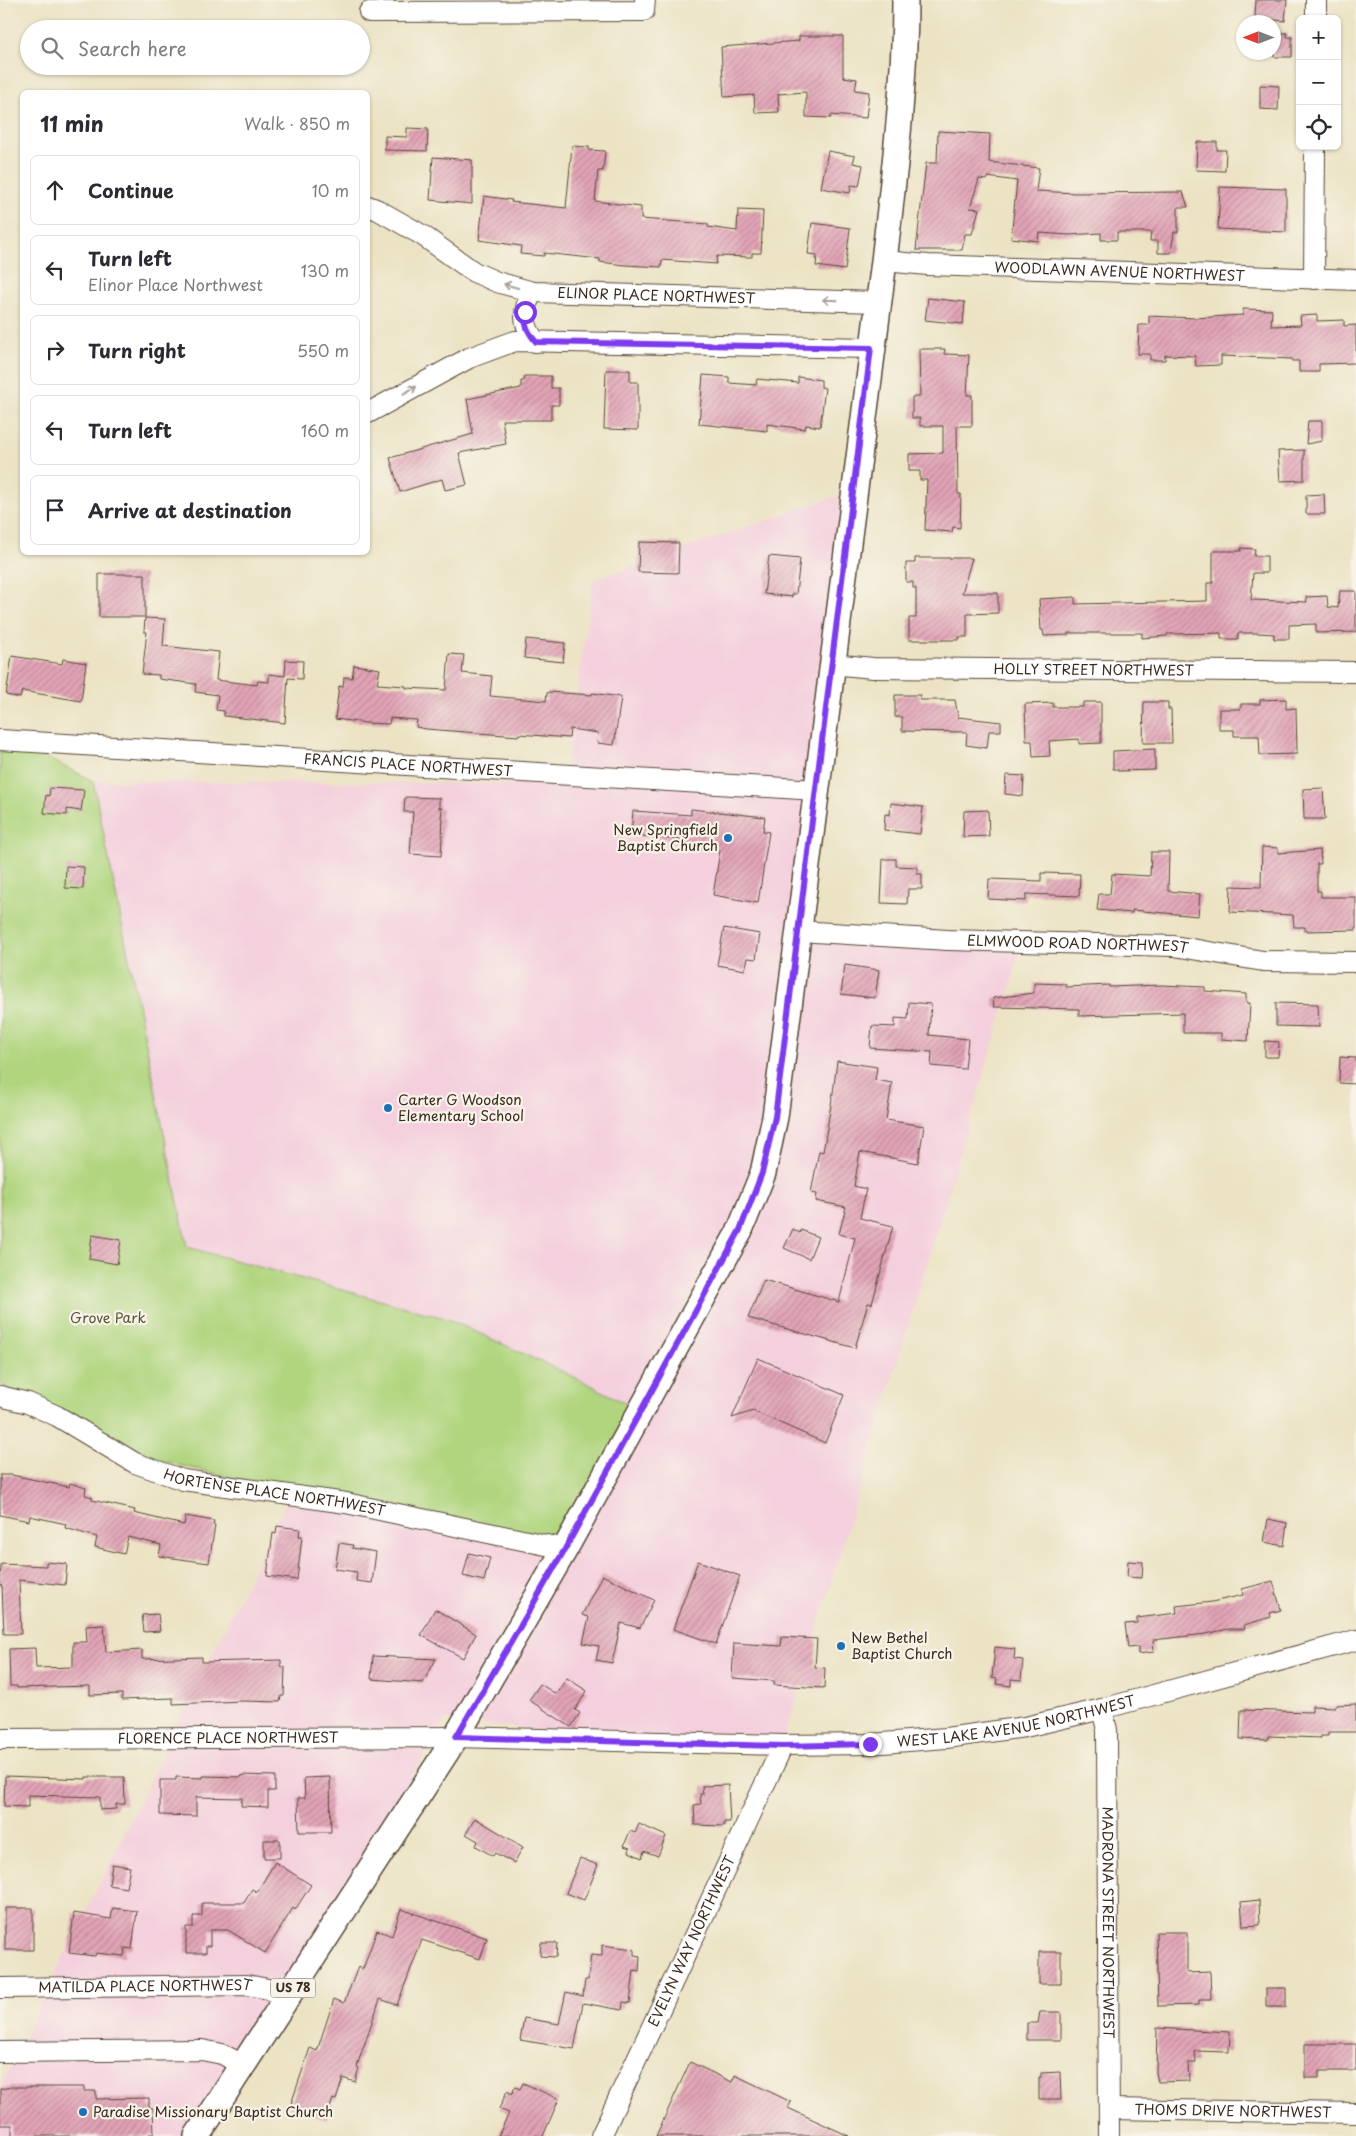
<!DOCTYPE html>
<html lang="en">
<head>
<meta charset="utf-8">
<style>
	body { margin:0; font-family:"Playpen Sans",sans-serif; background:#f2f2f3; color:#2b2b33 }
	.controls { position:absolute; right:15px; top:15px; display:grid; overflow:hidden; border-radius:8px; box-shadow:0 1px 4px #0004 }
	.controls button { width:45px; height:45px; display:grid; place-items:center; padding:0; border:0; border-bottom:1px solid #e1e1e2; background:#fff; color:#2b2b33; font:25px sans-serif }
	.compass { position:absolute; left:1236px; top:15px; width:45px; height:45px; border-radius:50%; background:#fff; box-shadow:0 1px 4px #0004; rotate:270deg }
	.stop { position:absolute; width:15px; height:15px; margin:-11px; border:4px solid #7c3aed; border-radius:50%; background:#fff }
	.stop.end { background:#7c3aed; border-color:#fff; box-shadow:0 1px 5px #0008 }
	.list { margin:0; padding:0; list-style:none }
	h2 { display:flex; justify-content:space-between; align-items:center; height:65px; margin:0; padding:0 20px; font-size:21px }
	h2 small { font-size:16px; font-weight:400; color:#7c7c81 }
	.list li { display:grid; grid-template-columns:32px 1fr auto; gap:15px; align-items:center; box-sizing:border-box; height:70px; margin:0 10px 10px; padding:0 10px; border:1px solid #e1e1e2; border-radius:8px }
	.list b { display:block; font-size:19px; white-space:nowrap }
	.list p { margin:0; font-size:16px; white-space:nowrap; color:#7c7c81 }
	.list em { font-size:16px; font-style:normal; color:#7c7c81 }
	.icon { flex:none; width:28px; height:28px; fill:none; stroke:currentColor; stroke-width:2; stroke-linecap:round; stroke-linejoin:round }
	.map { position:relative; flex:none; width:1356px; height:2136px; overflow:hidden }
	.search { position:absolute; background:#fff; box-shadow:0 1px 4px #0004; left:20px; top:20px; width:350px; height:55px; display:flex; align-items:center; gap:12px; box-sizing:border-box; padding:0 18px; border-radius:28px; color:#7c7c81; font-size:19px }
	.panel { position:absolute; background:#fff; box-shadow:0 1px 4px #0004; left:20px; top:90px; width:350px; height:465px; border-radius:8px }
	.map>svg:first-child { display:block }
	.built { fill:#f4cfdd }
	.green { fill:#b0d57e; stroke:#76804e }
	.building { fill:url(#building-hatch) }
	.lines { fill:none; stroke-linecap:round; stroke-linejoin:round }
	.minor-casing { stroke:#564637; stroke-width:22 }
	.major-casing { stroke:#564637; stroke-width:28 }
	.minor { stroke:#fff; stroke-width:20 }
	.major { stroke:#fff; stroke-width:25 }
	.oneway { stroke:#a79f9a }
	.route { stroke:#7c3aed; stroke-width:6 }
	.poi-dot { fill:#1f6fb2; stroke:#f7f3e8; stroke-width:2 }
	.labels { text-anchor:middle; stroke-width:4.5; stroke-linejoin:round; paint-order:stroke }
	.shield { fill:#f7f3e8; stroke:#73665b; stroke-width:1 }
	.shield-label { font-size:12px; font-weight:bold; fill:#3b2a1e }
	.street-label { font-size:14px; fill:#3b2a1e; stroke:#f7f3e8 }
	.poi-label { font-size:14px; fill:#3b2a1e; stroke:#f7f3e8; text-anchor:start }
	.park-label { font-size:14px; fill:#585536; stroke:#f7f3e8 }
</style>
</head>
<body>
<div class="map">
<svg width="1356" height="2136" viewBox="0 0 1356 2136">
	<defs>
		<pattern id="building-hatch" width="6" height="6" patternUnits="userSpaceOnUse" patternTransform="scale(1.25)"><rect width="6" height="6" fill="#e2a4b7"/><path d="M-1 1l2-2M0 6l6-6M5 7l2-2" fill="none" stroke="#b88694"/></pattern>
	</defs>
	<rect width="100%" height="100%" fill="#f7f3e8"/>
	<filter id="ink" filterUnits="userSpaceOnUse"><feTurbulence type="fractalNoise" baseFrequency=".02" numOctaves="2"/><feDisplacementMap in="SourceGraphic" scale="10" xChannelSelector="R" yChannelSelector="G"/><feConvolveMatrix kernelMatrix="1 2 1 2 8 2 1 2 1" color-interpolation-filters="sRGB"/></filter>
	<filter id="wash" filterUnits="userSpaceOnUse"><feTurbulence type="fractalNoise" baseFrequency=".0096" numOctaves="4" result="noise"/><feDisplacementMap in="SourceGraphic" scale="20" xChannelSelector="R" yChannelSelector="G"/><feGaussianBlur stdDeviation="1.12" result="paint"/><feColorMatrix in="noise" values="0 0 0 0 0 0 0 0 0 0 0 0 0 0 0 0 0 1.4 0 .05"/><feComposite in="paint" operator="in"/></filter>
	<g filter="url(#wash)">
		<rect width="100%" height="100%" fill="#ece3c4"/>
		<path class="built" d="M861,488L792,929L1024,940L779,1756L445,1720L199,2136H0V2087L291,1493L448,1319L187,1247L93,781L564,784L593,580Z"/>
		<path class="green" d="M0,734L93,781L187,1247L448,1319L587,1383L630,1406L561,1558L130,1453L0,1384Z"/>
		<g id="blocks">
			<path class="building" d="M1256,0H1287L1285,21L1255,18Z
				M1274,33H1287V37H1292V57H1274Z
				M799,36H843V77L857,79L855,90L869,92L866,118L831,115V118L806,117V92L778,94L779,112L755,113L754,95L724,97L721,47L799,41Z
				M1260,85L1279,86L1278,110L1260,109Z
				M407,128L428,129L427,151L385,150V136L407,137Z
				M938,131L990,134L989,162L1039,168L1036,191L1075,193L1183,192L1188,207H1178V232H1174L1171,253H1158V241H1150L1151,232H1117V240H1101V233L1069,235L1039,233L1038,241L1011,238L1017,181L988,177L987,180L979,179L970,208L979,209L972,234H965L962,250H916L926,163H937Z
				M1197,142H1217V150H1226L1225,171L1196,170Z
				M572,146L589,147V150L605,151L603,171H598L595,201L641,207V219L708,224V227L737,231L738,210L763,211L761,253H752V257L717,256L716,264L662,260L661,267L625,265L600,262V259L544,253V256L520,254L521,246L479,240L484,196L512,200L511,202L566,208Z
				M828,151L855,156L853,163L863,165L859,186L851,185L850,193L821,188Z
				M433,157L472,160V204L430,200Z
				M1220,187L1286,189V232L1218,229Z
				M812,223L850,228L845,270L816,266L817,255L808,254Z
				M928,298L965,302L963,324L925,320Z
				M1243,309L1272,310L1271,326L1301,325L1300,316L1317,315V321L1344,320V326L1356,325V363L1319,364V372H1299V361H1292V359L1221,356V365L1196,366L1195,356L1165,355V360H1150V354H1138L1139,325H1149V316L1195,318L1243,315Z
				M919,349H945L944,354L969,355L967,395H972V426H957L958,494H961L960,528L953,527L952,532L925,530L927,480H920V471H909V454L943,453V426H920V418H912V397H920Z
				M606,370H630V382H638V430L604,429Z
				M703,375L729,377V383L756,385L757,379L798,383V377L821,380V387L825,388L820,427L806,425L805,429L767,424V431L699,424Z
				M524,376H551V388H559V405H551V420H502L506,444L459,453L467,485L445,490L442,479L400,492L390,458L473,434L467,399L521,388V381H524Z
				M1308,421H1322V441L1306,444Z
				M1304,450V480L1280,481L1278,451Z
				M1324,494L1325,514H1306V495Z
				M639,542L679,543L678,573L638,572Z
				M1241,548L1255,549L1254,556H1267V573H1253L1251,600L1307,602L1306,597L1327,596L1328,607L1338,608L1340,591H1356V632L1316,633V624L1289,625V639H1274V634L1258,633H1238V639H1221V633L1167,634V636L1142,638V633H1068V635L1044,636L1043,630H1041L1039,599L1075,597V604L1207,601V583H1213V551H1241Z
				M769,556L800,559L796,594H792V597L764,594Z
				M915,558H972L962,593H998V613L967,614V637H959V640H909V618H916V588H913V582H906V563H915Z
				M99,574H145V617H99Z
				M145,618L165,619L163,646L219,652L216,680L257,685L258,681L269,682V674L285,676L286,660L303,661L302,679L288,678L285,723L224,716V711L216,710L218,695L195,692L196,684L159,679V675L142,674L147,632H144Z
				M526,639L565,643L563,662L524,658Z
				M449,654L464,655L462,673L492,676L490,696L546,701L547,693L549,692L592,695V693L621,697L614,745L597,743L598,733L570,729L569,738L519,734L518,736L426,729L416,727L417,720L390,718L389,724L366,723L335,719L339,686L343,687L344,677L352,678L354,665L380,669L377,684L406,686V688L446,690Z
				M12,656L62,664L63,659L86,663L81,701L22,691L20,698L6,695Z
				M895,695H920V700H955L958,717L1001,722V731H989L987,748L966,745L967,732L902,731V717H895Z
				M1286,699V709L1296,708L1297,754L1260,755L1259,736H1234V730H1219V709H1241V704H1260V700Z
				M1083,702H1101V743L1079,744V739L1049,741L1050,756L1033,757L1032,741H1026L1025,704L1053,703V707H1083Z
				M1144,702H1168V709H1171L1172,743H1143Z
				M1155,749V770L1118,771V769H1113V751Z
				M1006,775L1024,776L1023,796L1005,794Z
				M50,788L84,790L81,811L67,809V815L44,813L46,795L49,796Z
				M1323,788L1325,819H1304L1303,789Z
				M405,797L439,798V808H442L441,818H443L441,856L410,854L413,812H404Z
				M891,803L923,807L920,834L884,830L885,814L890,815Z
				M691,809L765,817L763,831L769,832L758,903L713,895L720,851L687,847L688,840L631,835L633,811L691,815Z
				M988,810L989,836L963,837L964,811Z
				M1262,847L1278,848V853L1320,850L1321,864H1317V891H1321V897H1356V930L1305,931V927H1294L1293,915L1230,912L1231,886L1261,887Z
				M1151,852H1169L1168,891L1200,894L1198,916L1132,910V913L1097,910L1099,894H1110L1112,874L1150,876Z
				M883,859H896V866L917,867V874H922V889H908L907,904L881,903Z
				M66,866L84,867L83,889L65,888Z
				M1041,873L1080,874L1079,896L1026,894V901L988,899L989,879L1041,881Z
				M724,928L760,934L756,959L748,958L745,970L717,965Z
				M845,965L879,970L875,998L841,994Z
				M1034,983L1066,984V987L1109,985V987L1161,985L1205,987V991L1246,994V1003H1250L1248,1041L1221,1039V1033H1183V1013L1079,1016V1009L994,1007L993,998L1034,993Z
				M909,1002L931,1004L929,1035L968,1039L965,1069L931,1066L932,1052L870,1048L872,1026L895,1027V1018L908,1019Z
				M1276,1003L1318,1004L1319,1027L1276,1026Z
				M1265,1041L1279,1042L1278,1057H1265Z
				M1340,1057L1356,1058V1084L1339,1083Z
				M837,1061L877,1067L875,1080L892,1083L886,1120L924,1126L918,1163L860,1152L854,1186L866,1189L860,1218L893,1226L872,1304L868,1303L855,1348L748,1318L764,1280L839,1302L855,1238L839,1234L846,1207L816,1201L817,1194L811,1193L819,1151L823,1152L833,1093Z
				M793,1229L800,1233L801,1230L818,1237L809,1259L784,1248Z
				M92,1235L121,1240L117,1264L89,1259Z
				M758,1358L844,1395L825,1443L753,1411L732,1418Z
				M0,1475H12L69,1487L70,1483L86,1488L85,1495L92,1497V1500L135,1510L134,1513L184,1525L186,1516L214,1521L213,1525H215L209,1563L159,1556L161,1545L128,1537L124,1554L95,1547L97,1537L65,1528L66,1524L30,1516L29,1521L0,1515Z
				M1268,1519L1287,1523L1284,1546L1264,1542Z
				M277,1526L300,1529L299,1536H302L297,1580L267,1576L273,1533L276,1534Z
				M339,1543L353,1545L352,1548L376,1552L372,1583L356,1581L357,1572L335,1569Z
				M469,1553L490,1558L484,1581L463,1576Z
				M698,1561L740,1576L716,1644L673,1629Z
				M1128,1561L1143,1562L1142,1578L1127,1577Z
				M46,1562L67,1564L65,1585L19,1580L21,1634H4L2,1586L0,1585L1,1564L46,1566Z
				M602,1575L654,1600L640,1628L621,1623L612,1663L596,1660L599,1646L583,1643L589,1617L582,1615Z
				M1273,1581L1281,1610L1270,1613L1271,1617L1244,1625L1245,1629H1228L1206,1634L1153,1640L1154,1652L1138,1654V1647L1128,1648L1125,1624L1137,1623V1618L1177,1613L1176,1606L1212,1602L1243,1595L1242,1589Z
				M435,1609L476,1634L463,1658L421,1635Z
				M158,1614L160,1631L144,1632L142,1615Z
				M104,1625L106,1652L142,1650V1659L202,1657V1662L281,1660V1666L285,1667L284,1696H281L280,1702L242,1701L173,1704V1698L122,1700V1694L90,1695V1686L17,1688V1686H10L9,1649L35,1648L36,1668L73,1667V1642H87L86,1626Z
				M782,1637L817,1639L815,1667L825,1668L824,1688L774,1685V1681L732,1678L734,1643L781,1646Z
				M995,1647L1015,1649L1014,1659L1023,1660L1021,1680L1011,1679V1686L996,1684L997,1679L992,1678Z
				M373,1656L436,1659L423,1683L371,1679Z
				M567,1678L587,1691L575,1710L580,1713L571,1727L529,1700L540,1684L556,1694Z
				M1356,1704V1732H1328V1736H1321V1738L1268,1736V1740L1240,1739L1241,1710L1312,1712V1706L1335,1707V1705Z
				M242,1775L275,1776V1791H268V1807L241,1806L242,1798L196,1797V1816L160,1815V1780H176V1777L203,1778V1776L242,1777Z
				M5,1776L86,1779V1777H124L125,1804H116V1809L100,1810V1797L28,1795V1807L4,1806Z
				M330,1777L331,1832H299L298,1798H305L304,1778Z
				M728,1785L730,1822H724V1826L695,1825L694,1805L701,1804L700,1794H703L702,1786Z
				M475,1818L523,1847L514,1863L495,1853L493,1856L476,1846L478,1841L466,1834Z
				M639,1824L666,1836L658,1856L644,1851L642,1858L629,1852L630,1848L624,1846L630,1831L635,1833Z
				M264,1840H280V1858H264Z
				M580,1858L598,1865L584,1900L566,1893Z
				M275,1862L311,1885L295,1910L293,1908L265,1953L228,1930H210V1946H206V1953H186V1927H193V1916H202V1903H244L252,1889L257,1892Z
				M112,1864L130,1867L126,1888L109,1885Z
				M1259,1900L1260,1925L1243,1926L1241,1902Z
				M5,1908H33V1950H5Z
				M113,1908L137,1911L132,1949L125,1948L124,1956L96,1953L95,1956L69,1953L74,1913L111,1919Z
				M401,1909L487,1938L480,1959L422,1940L397,2005L380,1999L360,2057L357,2067L359,2068L355,2082L343,2078L336,2100L333,2099L326,2120L290,2107L310,2048L317,2051L334,1999L344,2003L358,1967L363,1969L377,1930L392,1936Z
				M1156,1932H1187V1973L1210,1972L1211,2000H1199V2005L1158,2006Z
				M541,1943H557L556,1957L540,1956Z
				M602,1945L634,1949V1955L640,1956L639,1971L634,1970L630,2003L623,2002L622,2010L583,2003L574,2049L520,2040L524,2018L559,2024L566,1992L583,1996L585,1980H588L591,1955L602,1956Z
				M1039,1952H1061V1984H1039Z
				M1266,1988H1286V2007H1266Z
				M1040,2012H1061V2040H1027V2023H1038Z
				M1157,2028L1230,2032L1229,2052L1195,2051L1196,2063H1188L1189,2081L1158,2082L1156,2072Z
				M1305,2044H1356V2071H1319V2078H1305Z
				M690,2062L732,2082L735,2075L791,2102L788,2108L849,2136H656Z
				M1060,2072L1061,2099H1039V2077H1041V2073Z
				M523,2083L559,2099L543,2136H498L509,2113L499,2109L507,2091L512,2094L515,2087L520,2089Z
				M12,2087H84V2091H96V2099L149,2098V2108H153L154,2134H149V2136H12V2125H0V2089Z"/>
		</g>
	</g>
	<g filter="url(#ink)">
		<use href="#blocks" fill-opacity="0" stroke="#564637" stroke-width="1"/>
		<g class="lines">
			<g class="minor-casing">
				<g id="minor">
					<path d="M369,12L644,11L645,0"/>
					<path d="M1316,19V0"/>
					<path id="s1" d="M368,206L378,210L422,235L474,272L497,282L533,292L878,302"/>
					<path id="s2" d="M884,261L928,265L1356,280"/>
					<path d="M1314,279L1315,146"/>
					<path d="M533,292C521,310 523,326 536,342"/>
					<path d="M368,413L469,358L515,341L871,348"/>
					<path id="s3" d="M832,664L873,668L1356,672"/>
					<path id="s4" d="M0,740L816,790"/>
					<path id="s5" d="M798,931L948,940L1174,946L1263,961L1356,962"/>
					<path id="s6" d="M0,1396L28,1403L57,1416L135,1463L183,1480L346,1503L565,1549"/>
					<path id="s7" d="M1102,1709L1107,1730L1109,2136"/>
					<path id="s8" d="M0,1739L456,1737L783,1745L870,1744L946,1738L1025,1727L1102,1709L1356,1640"/>
					<path id="s9" d="M0,1988L247,1985L268,1989L286,1998"/>
					<path d="M0,2052L202,2050L222,2054L243,2065"/>
					<path id="s10" d="M1109,2109L1356,2113"/>
					<path id="s11" d="M601,2136L783,1745"/>
				</g>
			</g>
			<g class="major-casing">
				<path id="major" d="M197,2136L456,1737L565,1549L740,1230L763,1173L775,1117L884,261C894,174 905,88 905,0"/>
			</g>
			<use href="#minor" class="minor"/>
			<use href="#major" class="major"/>
		</g>
		<defs><path id="oneway-shaft" d="M-6 0H5M1.5-3L5.5 0L1.5 3" fill="none" stroke-width="1.6" stroke-linecap="round" stroke-linejoin="round" transform="scale(1.25)"/></defs>
		<g class="oneway">
			<use href="#oneway-shaft" transform="translate(511 286) rotate(-165)"/>
			<use href="#oneway-shaft" transform="translate(830 300) rotate(-178)"/>
			<use href="#oneway-shaft" transform="translate(410 390) rotate(-29)"/>
		</g>
	</g>
	<g class="lines" filter="url(#ink)">
		<path class="route" d="M525,312C524,325 528,332 536,342L871,348L775,1117L762,1173L740,1230L565,1549L456,1737L783,1746L870,1744"/>
	</g>
	<g class="poi-dot">
		<circle cx="728" cy="838" r="5"/>
		<circle cx="388" cy="1108" r="5"/>
		<circle cx="841" cy="1646" r="5"/>
		<circle cx="83" cy="2112" r="5"/>
	</g>
	<g class="labels">
		<rect class="shield" x="270.5" y="1978.5" width="45" height="19" rx="4"/>
		<g class="shield-label">
			<text x="293" y="1992">US 78</text>
		</g>
		<g class="street-label">
			<text dy="5" stroke="none"><textPath href="#s2" startOffset="236">WOODLAWN AVENUE NORTHWEST</textPath></text>
			<text dy="5" stroke="none"><textPath href="#s1" startOffset="311">ELINOR PLACE NORTHWEST</textPath></text>
			<text dy="5" stroke="none"><textPath href="#s3" startOffset="262">HOLLY STREET NORTHWEST</textPath></text>
			<text dy="5" stroke="none"><textPath href="#s4" startOffset="409">FRANCIS PLACE NORTHWEST</textPath></text>
			<text dy="5" stroke="none"><textPath href="#s5" startOffset="280">ELMWOOD ROAD NORTHWEST</textPath></text>
			<text dy="5" stroke="none"><textPath href="#s6" startOffset="295">HORTENSE PLACE NORTHWEST</textPath></text>
			<text dy="5" stroke="none"><textPath href="#s8" startOffset="1018">WEST LAKE AVENUE NORTHWEST</textPath></text>
			<text dy="5" stroke="none"><textPath href="#s8" startOffset="228">FLORENCE PLACE NORTHWEST</textPath></text>
			<text dy="5" stroke="none"><textPath href="#s7" startOffset="214">MADRONA STREET NORTHWEST</textPath></text>
			<text dy="5" stroke="none"><textPath href="#s11" startOffset="215">EVELYN WAY NORTHWEST</textPath></text>
			<text dy="5" stroke="none"><textPath href="#s9" startOffset="145">MATILDA PLACE NORTHWEST</textPath></text>
			<text dy="5" stroke="none"><textPath href="#s10" startOffset="124">THOMS DRIVE NORTHWEST</textPath></text>
		</g>
		<g class="poi-label">
			<text x="718" y="835" text-anchor="end">New Springfield<tspan x="718" dy="16">Baptist Church</tspan></text>
			<text x="398" y="1105">Carter G Woodson<tspan x="398" dy="16">Elementary School</tspan></text>
			<text x="851" y="1643">New Bethel<tspan x="851" dy="16">Baptist Church</tspan></text>
			<text x="93" y="2117">Paradise Missionary Baptist Church</text>
		</g>
		<g class="park-label">
			<text x="108" y="1323">Grove Park</text>
		</g>
	</g>
</svg>
<div class="controls">
<button>+</button>
<button>−</button>
<button><svg class="icon" aria-label="locate" viewBox="0 0 24 24"><circle cx="12" cy="12" r="6"/><path d="M12 2v4M12 18v4M2 12h4M18 12h4"/></svg></button>
</div>
<svg class="compass" viewBox="-18 -18 36 36"><path d="M0-13l5 13h-10z" fill="#e53935"/><path d="M0 13l5-13h-10z" fill="#7c7c81"/></svg>
<div class="stop" style="left:525px;top:312px"></div>
<div class="stop end" style="left:870px;top:1744px"></div>
<div class="search"><svg class="icon" aria-label="search" viewBox="0 0 24 24"><circle cx="10" cy="10" r="6"/><path d="M15 15l6 6"/></svg>Search here</div>
<section class="panel">
<h2>11 min<small>Walk · 850 m</small></h2>
<ul class="list">
<li><svg class="icon" aria-label="ahead" viewBox="0 0 24 24"><path d="M12 20V5M6 11l6-6 6 6"/></svg><div><b>Continue</b></div><em>10 m</em></li>
<li><svg class="icon" aria-label="left" viewBox="0 0 24 24"><path d="M17 20v-9H6M10 6l-5 5 5 5"/></svg><div><b>Turn left</b><p>Elinor Place Northwest</p></div><em>130 m</em></li>
<li><svg class="icon" aria-label="right" viewBox="0 0 24 24"><path d="M7 20v-9h11M14 6l5 5-5 5"/></svg><div><b>Turn right</b></div><em>550 m</em></li>
<li><svg class="icon" aria-label="left" viewBox="0 0 24 24"><path d="M17 20v-9H6M10 6l-5 5 5 5"/></svg><div><b>Turn left</b></div><em>160 m</em></li>
<li><svg class="icon" aria-label="arrive" viewBox="0 0 24 24"><path d="M6 21V4h12l-3 4 3 4H6"/></svg><div><b>Arrive at destination</b></div></li>
</ul>
</section>
</div>
</body>
</html>
